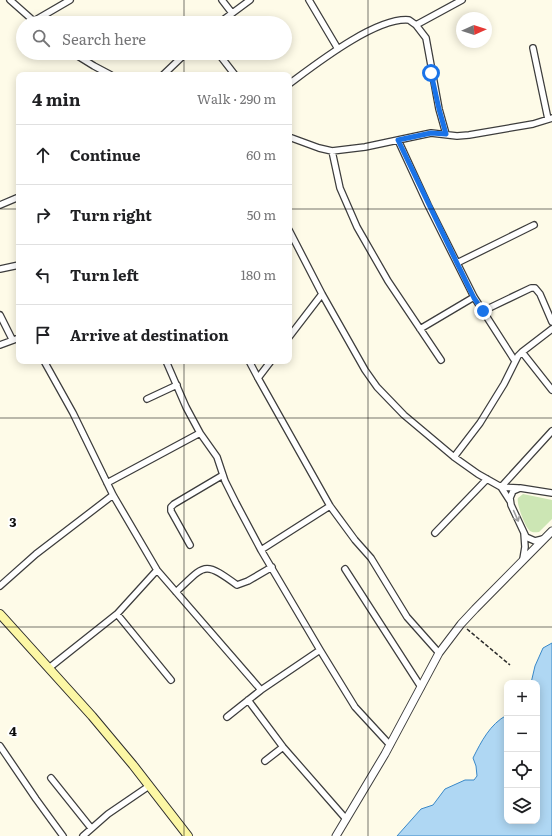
<!DOCTYPE html>
<html lang="en">
<head>
<meta charset="utf-8">
<style>
	body { margin:0; font-family:Literata,serif; background:#f2f2f2; color:#202124 }
	.controls { position:absolute; right:12px; bottom:12px; display:grid; overflow:hidden; border-radius:8px; box-shadow:0 2px 10px #0003 }
	.controls button { width:36px; height:36px; display:grid; place-items:center; padding:0; border:0; border-bottom:1px solid #e0e0e0; background:#fff; color:#202124; font:20px sans-serif }
	.compass { position:absolute; left:456px; top:12px; width:36px; height:36px; border-radius:50%; background:#fff; box-shadow:0 2px 10px #0003; rotate:87deg }
	.stop { position:absolute; width:12px; height:12px; margin:-9px; border:3px solid #1a73e8; border-radius:50%; background:#fff }
	.stop.end { background:#1a73e8; border-color:#fff; box-shadow:0 1px 4px #0008 }
	.list { margin:0; padding:0; list-style:none }
	h2 { display:flex; justify-content:space-between; align-items:center; height:52px; margin:0; padding:0 16px; font-size:17px }
	h2 small { font-size:13px; font-weight:400; color:#757577 }
	.list li { display:grid; grid-template-columns:26px 1fr auto; gap:12px; align-items:center; box-sizing:border-box; height:60px; padding:0 16px; border-top:1px solid #e0e0e0 }
	.list b { display:block; font-size:15px; white-space:nowrap }
	.list em { font-size:13px; font-style:normal; color:#757577 }
	.icon { flex:none; width:22px; height:22px; fill:none; stroke:currentColor; stroke-width:2; stroke-linecap:round; stroke-linejoin:round }
	.map { position:relative; flex:none; width:552px; height:836px; overflow:hidden }
	.search { position:absolute; background:#fff; box-shadow:0 2px 10px #0003; left:16px; top:16px; width:276px; height:44px; display:flex; align-items:center; gap:10px; box-sizing:border-box; padding:0 14px; border-radius:22px; color:#757577; font-size:15px }
	.panel { position:absolute; background:#fff; box-shadow:0 2px 10px #0003; left:16px; top:72px; width:276px; height:292px; border-radius:8px }
	.map>svg:first-child { display:block }
	.green { fill:#cce6b4 }
	.water { fill:#afd7f3; stroke:#3988c8 }
	.lines { fill:none; stroke-linecap:round; stroke-linejoin:round }
	.minor-casing { stroke:#3d3d3d; stroke-width:8 }
	.tertiary-casing { stroke:#3d3d3d; stroke-width:9 }
	.secondary-casing { stroke:#2c2c2c; stroke-width:10 }
	.path { stroke:#2c2c2c; stroke-width:1.5; stroke-dasharray:4 2; stroke-linecap:butt }
	.minor { stroke:#fff; stroke-width:5.5 }
	.tertiary { stroke:#fff; stroke-width:7 }
	.secondary { stroke:#fcf7a5; stroke-width:8 }
	.oneway { stroke:#9d9d9d }
	.route { stroke:#1a73e8; stroke-width:5 }
	.grid { fill:none; stroke:#0a0a0a; stroke-width:1; stroke-opacity:0.55 }
	.grid-label { font-size:13px; text-anchor:middle; font-weight:bold; fill:#0a0a0a; stroke:#fff; stroke-width:4; stroke-linejoin:round; paint-order:stroke }
</style>
</head>
<body>
<div class="map">
<svg width="552" height="836" viewBox="0 0 552 836">
	<rect width="100%" height="100%" fill="#fefbe8"/>
	<path class="green" d="M523,494L552,500V519L539,532C536,532 533,533 530,531C525,527 516,503 518,498Z"/>
	<path class="water" d="M552,643V836H397L421,809L433,805L445,789L465,780H474L477,776L476,766L473,758C481,742 490,724 507,715V821H537V683H531L535,666L543,648Z"/>
	<g class="lines">
		<g class="minor-casing">
			<path id="minor" d="M10,0L36,23
				M222,0L232,13
				M309,0L338,49
				M34,21L70,0
				M219,23L250,0
				M416,25L462,0
				M533,48L548,119
				M73,53L94,66L111,75
				M218,53L235,75
				M163,75L186,53
				M289,84C316,64 376,17 409,20L416,25L426,38L439,109L446,134
				M289,137L319,148L332,151L365,147L431,133L457,136L469,135L533,124L552,118
				M398,140L428,205L474,297L515,361
				M332,151L340,188L357,227L388,281L441,360
				M0,205L19,197
				M289,230L322,294L365,370L377,387L404,415L454,457L478,474L501,487L552,431
				M457,263L534,225
				M0,269L19,265
				M483,311L531,288H535L540,294L552,322
				M0,315L12,339
				M420,329L474,297
				M289,337L322,294
				M0,345L19,338
				M522,352L552,390
				M44,361L73,413L113,495L157,570L261,690
				M166,361L186,407L200,433L217,457L225,481L236,503L261,550L320,650L355,707L390,745
				M249,361L258,378L330,506L355,540L371,558L407,617L439,653
				M258,378L271,361
				M147,399L177,385
				M454,457L480,423L504,384L518,356L522,352L552,329
				M107,483L200,433
				M510,501L501,487L518,488
				M435,533L487,479
				M543,539L535,541L526,537L511,505L510,498L513,491L520,488L552,493
				M190,545L171,511V507L174,504L223,475
				M261,550L330,506
				M523,559L525,547L524,533
				M345,569L421,687
				M0,586L36,554L113,495
				M176,592C205,565 203,560 237,585L248,581L272,567
				M117,614L171,680
				M49,668L117,614L157,570
				M248,700L283,747L346,819
				M227,717L261,690L320,650
				M0,746L36,799L63,836
				M265,761L283,747
				M51,778L91,828
				M83,836L108,814L149,786"/>
		</g>
		<g class="tertiary-casing">
			<path id="tertiary" d="M336,836L385,754L439,653L461,624L475,609L552,531"/>
		</g>
		<g class="secondary-casing">
			<path id="secondary" d="M0,614L92,716L133,765L188,836"/>
		</g>
		<path class="path" d="M467,629L510,665"/>
		<use href="#minor" class="minor"/>
		<use href="#tertiary" class="tertiary"/>
		<use href="#secondary" class="secondary"/>
	</g>
	<defs><path id="oneway-shaft" d="M-6 0H5M1.5-3L5.5 0L1.5 3" fill="none" stroke-width="1.6" stroke-linecap="round" stroke-linejoin="round"/></defs>
	<use class="oneway" href="#oneway-shaft" transform="translate(516 516) rotate(66)"/>
	<g class="lines">
		<path class="route" d="M431,73L439,109L446,134L431,133L398,140L457,263L474,298L483,311"/>
	</g>
	<path class="grid" d="M184,0V23M368,0V836M184,53V75M0,209H19M289,209H552M184,361V836M0,418H552M0,627H552"/>
	<g class="grid-label">
		<text x="13" y="527">3</text>
		<text x="13" y="736">4</text>
	</g>
</svg>
<div class="controls">
<button>+</button>
<button>−</button>
<button><svg class="icon" aria-label="locate" viewBox="0 0 24 24"><circle cx="12" cy="12" r="6"/><path d="M12 2v4M12 18v4M2 12h4M18 12h4"/></svg></button>
<button><svg class="icon" aria-label="layers" viewBox="0 0 24 24"><path d="M12 4l9 5-9 5-9-5zM3 14l9 5 9-5"/></svg></button>
</div>
<svg class="compass" viewBox="-18 -18 36 36"><path d="M0-13l5 13h-10z" fill="#e53935"/><path d="M0 13l5-13h-10z" fill="#757577"/></svg>
<div class="stop" style="left:431px;top:73px"></div>
<div class="stop end" style="left:483px;top:311px"></div>
<div class="search"><svg class="icon" aria-label="search" viewBox="0 0 24 24"><circle cx="10" cy="10" r="6"/><path d="M15 15l6 6"/></svg>Search here</div>
<section class="panel">
<h2>4 min<small>Walk · 290 m</small></h2>
<ul class="list">
<li><svg class="icon" aria-label="ahead" viewBox="0 0 24 24"><path d="M12 20V5M6 11l6-6 6 6"/></svg><div><b>Continue</b></div><em>60 m</em></li>
<li><svg class="icon" aria-label="right" viewBox="0 0 24 24"><path d="M7 20v-9h11M14 6l5 5-5 5"/></svg><div><b>Turn right</b></div><em>50 m</em></li>
<li><svg class="icon" aria-label="left" viewBox="0 0 24 24"><path d="M17 20v-9H6M10 6l-5 5 5 5"/></svg><div><b>Turn left</b></div><em>180 m</em></li>
<li><svg class="icon" aria-label="arrive" viewBox="0 0 24 24"><path d="M6 21V4h12l-3 4 3 4H6"/></svg><div><b>Arrive at destination</b></div></li>
</ul>
</section>
</div>
</body>
</html>
